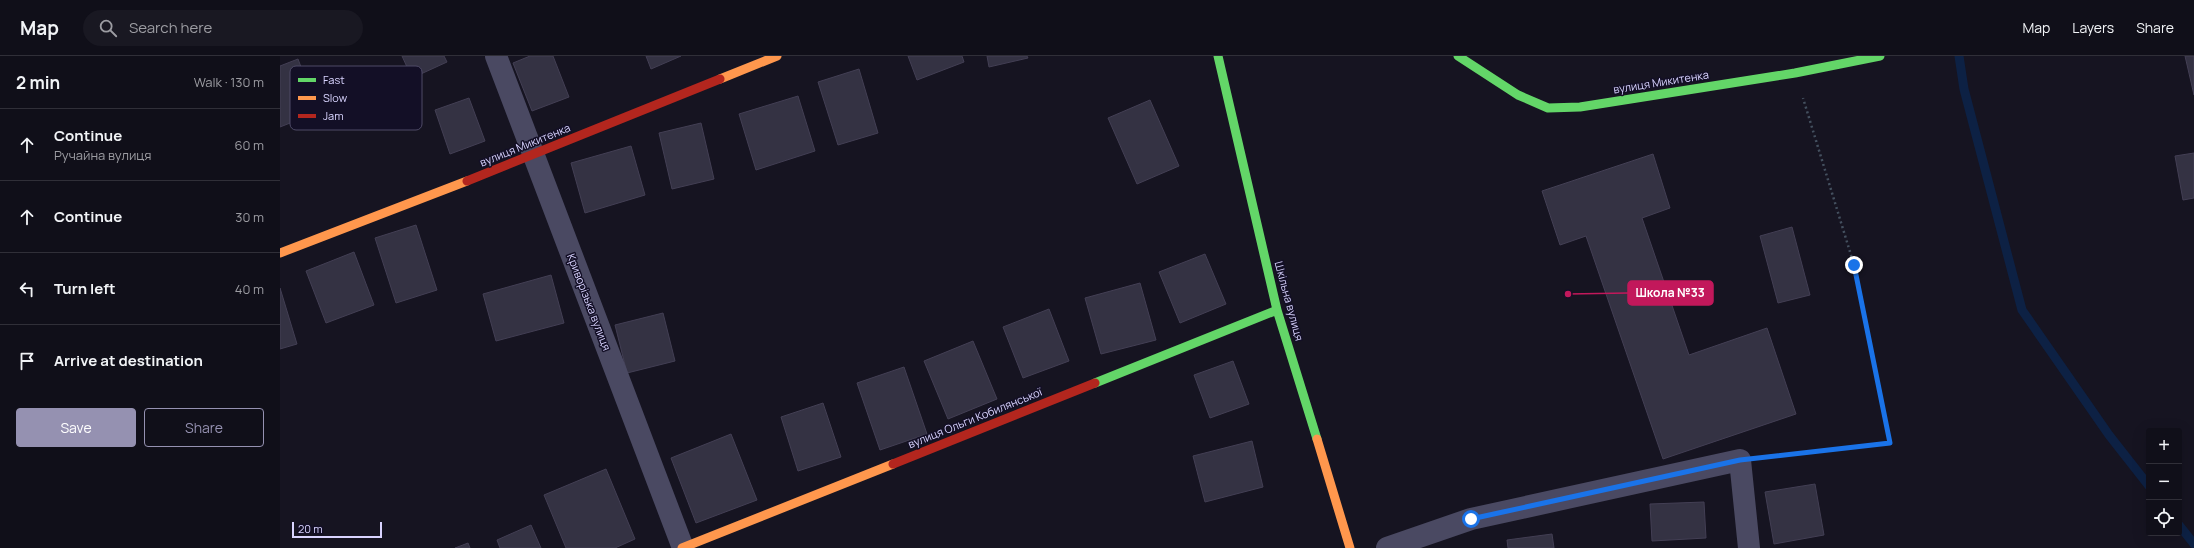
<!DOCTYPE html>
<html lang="en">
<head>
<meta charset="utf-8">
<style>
	body { margin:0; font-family:Manrope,sans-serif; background:#191822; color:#f1f3f6 }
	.controls { position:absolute; right:12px; bottom:12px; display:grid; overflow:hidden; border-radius:4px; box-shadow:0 4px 16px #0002 }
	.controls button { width:36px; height:36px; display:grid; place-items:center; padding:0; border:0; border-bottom:1px solid #302f38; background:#100f19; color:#f1f3f6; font:20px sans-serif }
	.scale { position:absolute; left:12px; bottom:10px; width:90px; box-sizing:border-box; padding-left:4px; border:2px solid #d9d4ff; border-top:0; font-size:11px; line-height:14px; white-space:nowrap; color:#d9d4ff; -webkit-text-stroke:3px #130f26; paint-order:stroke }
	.stop { position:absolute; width:12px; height:12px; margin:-9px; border:3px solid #1a73e8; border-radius:50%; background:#fff }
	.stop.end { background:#1a73e8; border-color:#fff; box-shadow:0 1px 4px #0008 }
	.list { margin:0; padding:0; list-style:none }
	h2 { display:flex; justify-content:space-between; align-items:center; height:52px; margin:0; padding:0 16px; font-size:17px }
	h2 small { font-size:13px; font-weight:400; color:#9c9ca2 }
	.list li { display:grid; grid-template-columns:26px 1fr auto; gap:12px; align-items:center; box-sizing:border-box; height:72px; padding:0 16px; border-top:1px solid #302f38 }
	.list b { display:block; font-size:15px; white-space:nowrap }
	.list p { margin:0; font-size:13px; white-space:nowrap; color:#9c9ca2 }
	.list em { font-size:13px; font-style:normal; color:#9c9ca2 }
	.actions { display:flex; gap:8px; padding:12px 16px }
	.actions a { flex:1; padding:9px 0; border:1px solid #9591b1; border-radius:4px; text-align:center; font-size:14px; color:#9591b1 }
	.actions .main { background:#9591b1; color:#fff }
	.icon { flex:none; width:22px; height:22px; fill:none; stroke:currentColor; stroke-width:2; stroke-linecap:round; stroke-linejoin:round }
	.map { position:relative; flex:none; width:1914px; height:492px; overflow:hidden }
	header { display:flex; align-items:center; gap:24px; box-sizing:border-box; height:56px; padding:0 20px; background:#100f19; border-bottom:1px solid #302f38 }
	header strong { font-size:19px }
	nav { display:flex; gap:22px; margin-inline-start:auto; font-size:14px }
	.search { width:280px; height:36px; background:#191822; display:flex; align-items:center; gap:10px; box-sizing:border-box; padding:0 14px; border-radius:22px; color:#9c9ca2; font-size:15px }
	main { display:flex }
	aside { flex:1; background:#100f19 }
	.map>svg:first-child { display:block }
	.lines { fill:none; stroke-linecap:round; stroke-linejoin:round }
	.stream { stroke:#0d2144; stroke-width:9 }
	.building { fill:#343243; stroke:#433f54 }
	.path { stroke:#44505f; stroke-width:2.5; stroke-dasharray:2 3; stroke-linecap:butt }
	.street { stroke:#4a4962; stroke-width:22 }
	.fast { stroke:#63d668; stroke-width:9 }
	.slow { stroke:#ff974d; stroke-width:9 }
	.jam { stroke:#b3261e; stroke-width:9 }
	.route { stroke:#1a73e8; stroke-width:5 }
	.labels { text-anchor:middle; stroke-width:3; stroke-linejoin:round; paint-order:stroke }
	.street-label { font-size:11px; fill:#d9d4ff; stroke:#130f26 }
	.key { fill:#130f26; stroke:#4e4a67; stroke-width:1 }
	.key-label { font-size:11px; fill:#d9d4ff }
	.leader { fill:none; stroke:#c2185b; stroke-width:1.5 }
	.callout-dot { fill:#c2185b; stroke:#130f26; stroke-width:1.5 }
	.callout { fill:#c2185b; stroke:#c2185b; stroke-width:1.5 }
	.callout-label { font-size:12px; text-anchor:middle; font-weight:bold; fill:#fff }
</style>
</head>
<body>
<header>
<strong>Map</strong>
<div class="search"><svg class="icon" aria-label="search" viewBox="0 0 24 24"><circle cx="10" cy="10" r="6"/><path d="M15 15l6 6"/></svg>Search here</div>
<nav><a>Map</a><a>Layers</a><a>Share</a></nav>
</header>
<main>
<aside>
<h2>2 min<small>Walk · 130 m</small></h2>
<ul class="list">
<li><svg class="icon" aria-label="ahead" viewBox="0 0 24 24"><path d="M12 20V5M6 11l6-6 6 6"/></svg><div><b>Continue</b><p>Ручайна вулиця</p></div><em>60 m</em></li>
<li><svg class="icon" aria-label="ahead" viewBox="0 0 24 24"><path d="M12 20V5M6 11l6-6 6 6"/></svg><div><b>Continue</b></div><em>30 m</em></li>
<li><svg class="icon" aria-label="left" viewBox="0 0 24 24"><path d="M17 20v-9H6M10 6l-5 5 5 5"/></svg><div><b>Turn left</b></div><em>40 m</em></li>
<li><svg class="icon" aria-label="arrive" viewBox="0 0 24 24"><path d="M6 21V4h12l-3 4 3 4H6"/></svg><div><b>Arrive at destination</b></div></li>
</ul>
<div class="actions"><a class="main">Save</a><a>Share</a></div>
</aside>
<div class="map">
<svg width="1914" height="492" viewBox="0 0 1914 492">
	<rect width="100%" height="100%" fill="#161421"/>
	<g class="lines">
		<path class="stream" d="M1679,0L1684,33L1742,254L1829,379L1869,430
			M1899,469L1914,488"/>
	</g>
	<path class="building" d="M122,0H164L167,6L132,22Z
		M250,0H273L289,41L252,55L233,7Z
		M366,0H401L371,13Z
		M628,0H682L684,6L637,24Z
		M707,0H747L748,2L709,11Z
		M1905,0H1914V39Z
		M18,3L38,56L0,71V10Z
		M579,13L598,77L558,89L538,26Z
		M518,40L535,95L476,114L459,58Z
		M189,42L205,85L170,98L155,54Z
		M870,44L899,110L857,128L828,62Z
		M421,67L434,123L392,133L379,77Z
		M351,90L365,139L305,157L291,107Z
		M1914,97V142L1903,144L1895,100Z
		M1373,98L1390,152L1362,162L1409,299L1487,272L1516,358L1383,403L1306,180L1280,189L1262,135Z
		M136,169L157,234L116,247L95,182Z
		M1512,171L1530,239L1498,247L1480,180Z
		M74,196L94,249L46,267L26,215Z
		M925,198L946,248L900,267L879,216Z
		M271,219L284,267L216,285L203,238Z
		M860,227L876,284L821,298L805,242Z
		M0,232L17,288L0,293Z
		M769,253L789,305L743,322L723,271Z
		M383,257L395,305L347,317L335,269Z
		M693,285L717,343L668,363L644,305Z
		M953,305L969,348L930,362L914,319Z
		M624,311L647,378L600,394L577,327Z
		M543,347L561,401L518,415L501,361Z
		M451,378L477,444L416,467L391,402Z
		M972,385L983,431L925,446L913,400Z
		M326,413L355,483L335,492H286L264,439Z
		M1535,428L1544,479L1494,488L1485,436Z
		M1424,446L1426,482L1372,485L1370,448Z
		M251,469L261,492H220L217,484Z
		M1272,478L1274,492H1228L1227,484Z
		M188,487L190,492H175Z"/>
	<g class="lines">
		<path class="path" d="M1486,401L1610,387L1574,209L1523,42"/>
		<path class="street" d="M216,0L403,492
			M1107,492L1191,463L1460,404L1469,492"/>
		<path class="fast" d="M938,0L997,254L1037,383
			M1178,0L1238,39L1268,52L1300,51L1515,17L1600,0
			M815,327L997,254"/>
		<path class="slow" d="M440,23L497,0
			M0,197L187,125
			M1037,383L1070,492
			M402,492L613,408"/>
		<path class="jam" d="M187,125L440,23
			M613,408L815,327"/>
	</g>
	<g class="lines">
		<path class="route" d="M1191,463L1460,404L1610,387L1574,209"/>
	</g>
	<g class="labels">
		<g class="street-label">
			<text transform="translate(1381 26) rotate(-9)" y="4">вулиця Микитенка</text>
			<text transform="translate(245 89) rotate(-22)" y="4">вулиця Микитенка</text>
			<text transform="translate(1009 245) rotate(75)" y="4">Шкільна вулиця</text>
			<text transform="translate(309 246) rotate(69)" y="4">Криворізька вулиця</text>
			<text transform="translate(695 362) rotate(-22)" y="4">вулиця Ольги Кобилянської</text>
		</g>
	</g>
	<rect x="10" y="10" width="132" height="64" rx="6" class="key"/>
	<rect x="18" y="22" width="18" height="4" fill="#63d668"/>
	<rect x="18" y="40" width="18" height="4" fill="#ff974d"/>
	<rect x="18" y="58" width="18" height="4" fill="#b3261e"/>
	<g class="key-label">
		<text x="43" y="28">Fast</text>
		<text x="43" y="46">Slow</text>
		<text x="43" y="64">Jam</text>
	</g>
	<path class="leader" d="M1288 238L1348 237"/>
	<circle class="callout-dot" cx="1288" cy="238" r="4"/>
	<rect class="callout" x="1348" y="225" width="85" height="24" rx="4"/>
	<g class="callout-label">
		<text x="1390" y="241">Школа №33</text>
	</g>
</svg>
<div class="controls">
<button>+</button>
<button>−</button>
<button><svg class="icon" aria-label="locate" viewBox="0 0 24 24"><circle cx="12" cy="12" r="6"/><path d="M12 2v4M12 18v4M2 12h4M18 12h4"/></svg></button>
</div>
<div class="scale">20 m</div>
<div class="stop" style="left:1191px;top:463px"></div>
<div class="stop end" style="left:1574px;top:209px"></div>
</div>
</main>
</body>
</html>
